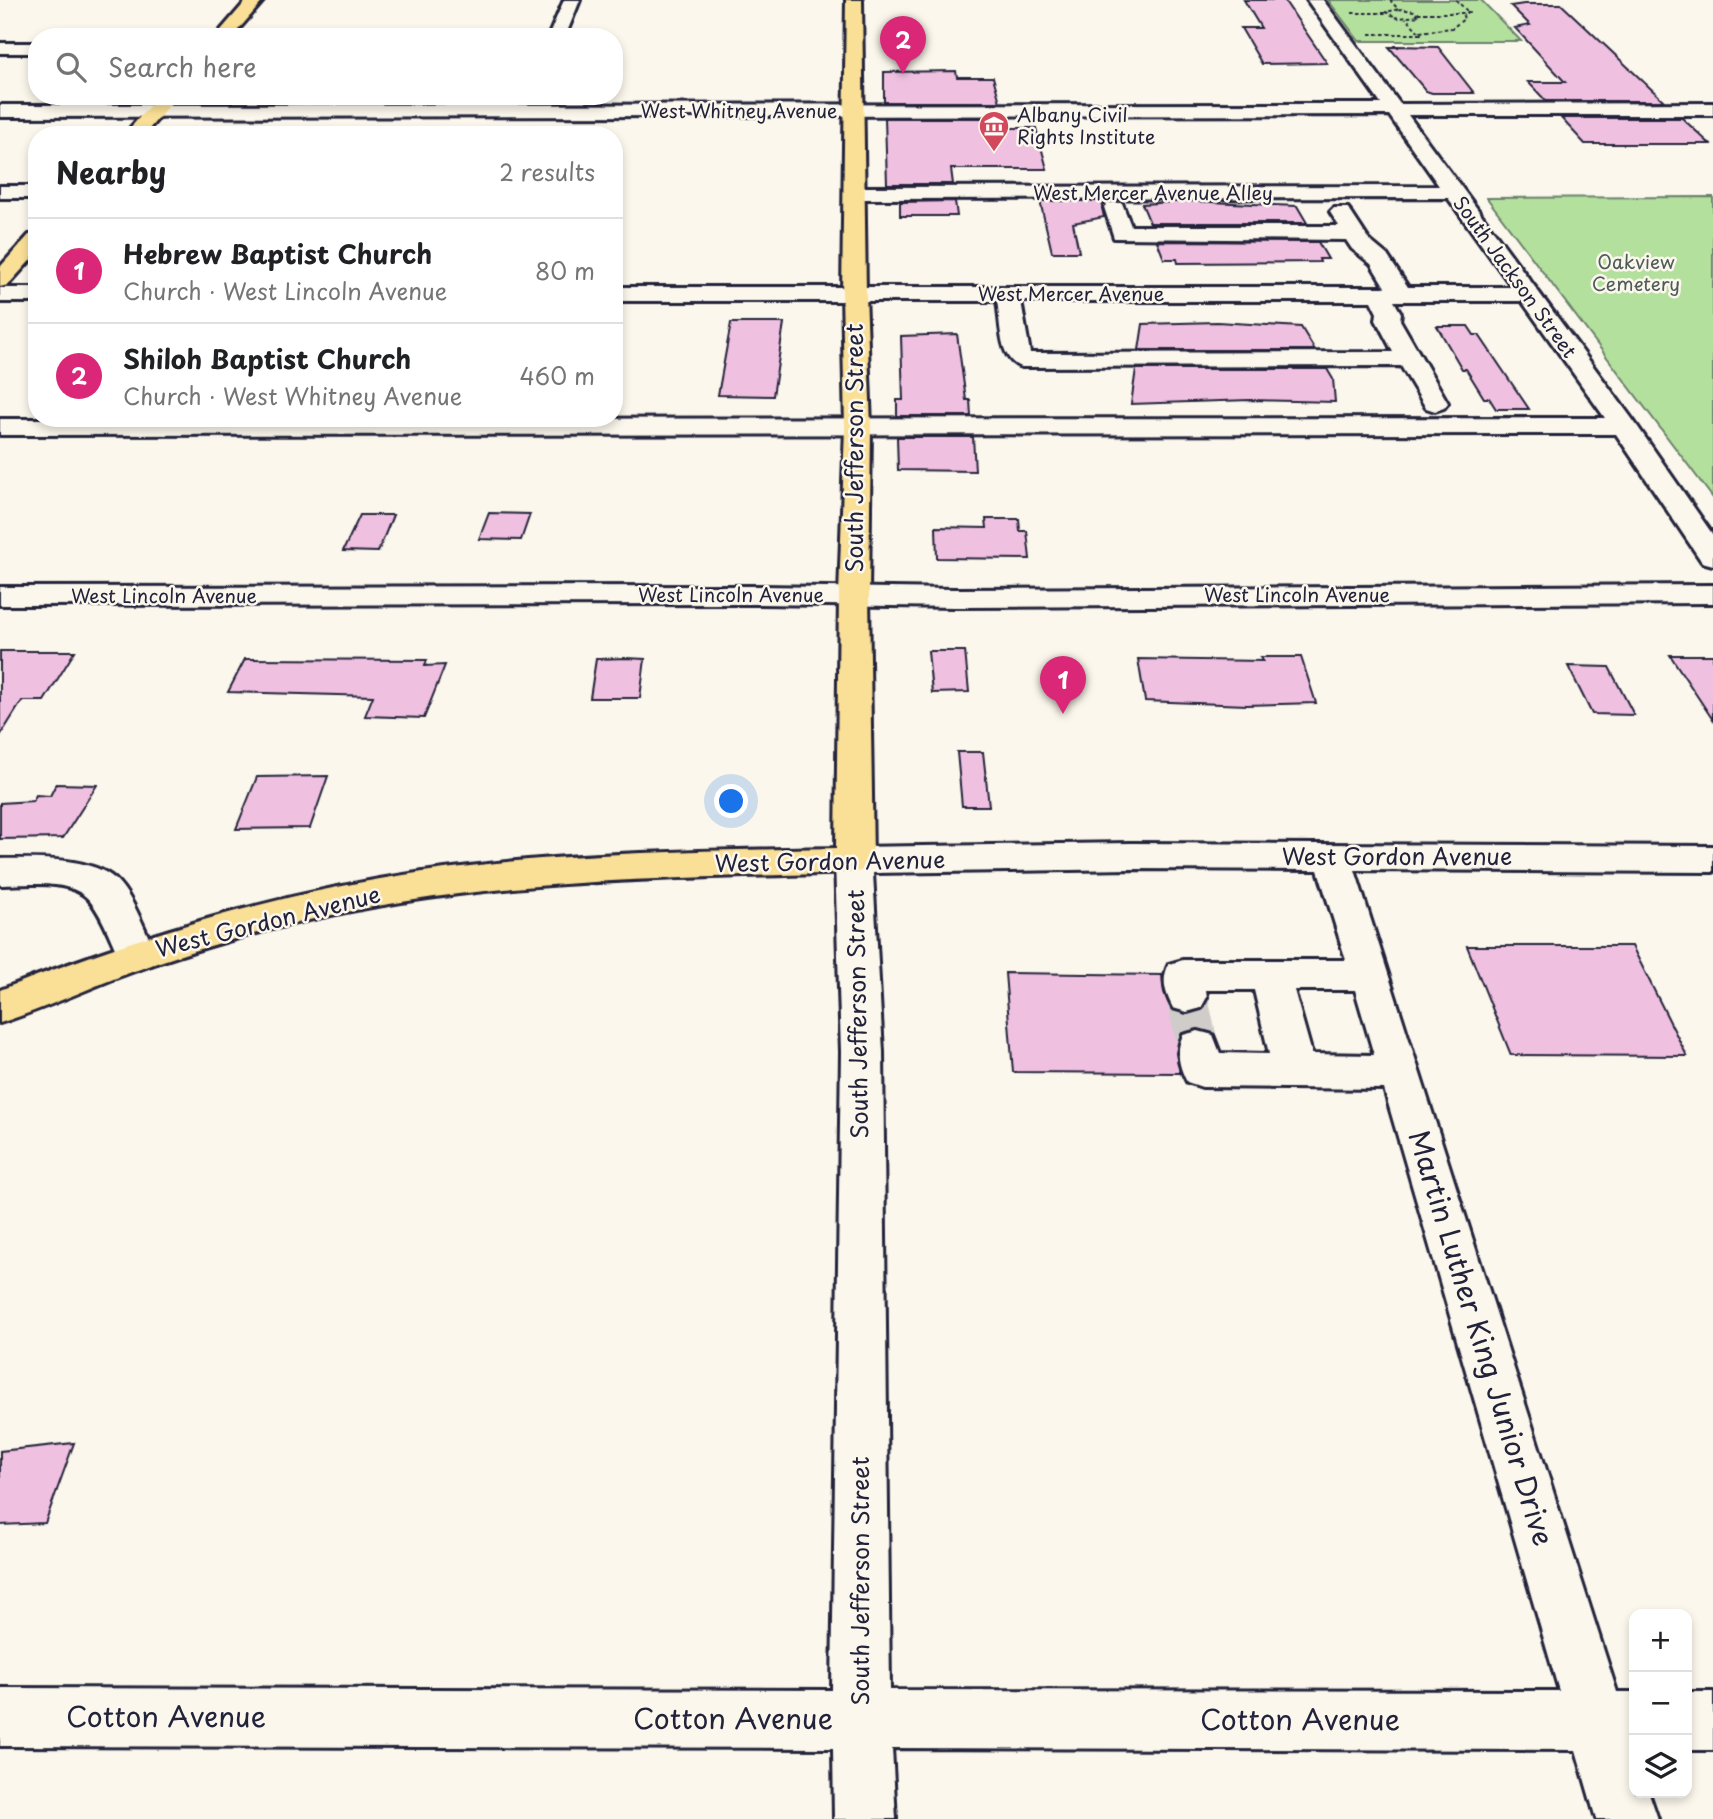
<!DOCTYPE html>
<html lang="en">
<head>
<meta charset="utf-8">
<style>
	body { margin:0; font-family:"Playpen Sans",sans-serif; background:#f6f6f6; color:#202124 }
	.controls { position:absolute; right:21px; bottom:21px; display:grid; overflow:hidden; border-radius:14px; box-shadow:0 4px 10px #0003 }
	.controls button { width:63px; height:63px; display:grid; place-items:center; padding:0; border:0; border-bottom:2px solid #e0e0e0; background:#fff; color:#202124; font:35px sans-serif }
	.you { position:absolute; left:732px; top:802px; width:24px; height:24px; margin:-18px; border:5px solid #fff; border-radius:50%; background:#1a73e8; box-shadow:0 0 0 10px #1a73e833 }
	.badge { display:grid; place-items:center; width:46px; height:46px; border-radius:50%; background:#db2777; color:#fff; font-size:23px; font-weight:700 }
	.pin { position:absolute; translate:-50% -58px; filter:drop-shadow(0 2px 4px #0008) }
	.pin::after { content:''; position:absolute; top:37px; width:24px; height:21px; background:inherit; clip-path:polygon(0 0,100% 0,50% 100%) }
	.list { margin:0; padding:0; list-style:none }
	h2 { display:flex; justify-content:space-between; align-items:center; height:91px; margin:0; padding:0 28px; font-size:30px }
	h2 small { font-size:23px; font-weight:400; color:#757577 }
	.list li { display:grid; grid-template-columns:46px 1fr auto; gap:21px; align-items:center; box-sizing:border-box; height:105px; padding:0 28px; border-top:2px solid #e0e0e0 }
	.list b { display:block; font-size:26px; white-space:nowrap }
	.list p { margin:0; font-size:23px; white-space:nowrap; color:#757577 }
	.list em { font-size:23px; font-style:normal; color:#757577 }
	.icon { flex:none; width:38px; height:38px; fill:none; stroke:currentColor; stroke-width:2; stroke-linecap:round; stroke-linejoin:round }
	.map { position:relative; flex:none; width:1713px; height:1819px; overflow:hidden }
	.search { position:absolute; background:#fff; box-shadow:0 4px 10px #0003; left:28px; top:28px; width:595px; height:77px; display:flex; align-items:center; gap:18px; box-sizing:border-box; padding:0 24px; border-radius:28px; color:#757577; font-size:26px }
	.panel { position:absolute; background:#fff; box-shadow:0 4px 10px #0003; left:28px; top:126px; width:595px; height:301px; border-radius:28px }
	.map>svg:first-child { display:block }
	.green { fill:#b4e09e; stroke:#6b816c; stroke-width:2 }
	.building { fill:#f0c0e1; stroke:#22223b; stroke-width:2 }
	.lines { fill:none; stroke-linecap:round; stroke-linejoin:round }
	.minor-tunnel { stroke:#d0ccc9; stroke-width:41; stroke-dasharray:41 20; stroke-linecap:butt }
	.minor-casing { stroke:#22223b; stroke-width:6 }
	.major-casing { stroke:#22223b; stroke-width:6 }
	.path { stroke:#22223b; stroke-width:2; stroke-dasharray:3.5 2.5; stroke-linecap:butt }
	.minor { fill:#fbf7ec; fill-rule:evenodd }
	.major { fill:#fadf96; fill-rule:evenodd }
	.labels { text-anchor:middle; stroke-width:5; stroke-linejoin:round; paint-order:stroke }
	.far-street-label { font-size:19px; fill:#22223b; stroke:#fbf7ec }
	.far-poi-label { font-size:19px; fill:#22223b; stroke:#fbf7ec; text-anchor:start }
	.far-park-label { font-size:19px; fill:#4e5b59; stroke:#fbf7ec }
	.street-label { font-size:23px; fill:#22223b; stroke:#fbf7ec }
	.near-street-label { font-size:28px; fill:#22223b; stroke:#fbf7ec }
</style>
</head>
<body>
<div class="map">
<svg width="1713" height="1819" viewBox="0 0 1713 1819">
	<rect width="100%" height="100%" fill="#fbf7ec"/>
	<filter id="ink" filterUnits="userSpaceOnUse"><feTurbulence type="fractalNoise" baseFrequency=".0143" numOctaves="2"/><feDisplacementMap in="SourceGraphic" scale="14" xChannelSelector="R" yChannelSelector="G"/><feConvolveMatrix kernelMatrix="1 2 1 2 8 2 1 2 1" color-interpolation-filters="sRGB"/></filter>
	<g filter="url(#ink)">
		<path class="green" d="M1328,0H1481L1521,41H1359Z
			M1713,197V498L1487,198Z"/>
		<path class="building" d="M1244,0H1284L1327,63L1262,64L1241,28H1261Z
			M1524,4H1561L1664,101H1546L1528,82H1565L1515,28L1530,25L1511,6Z
			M1396,46L1438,47L1474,93H1432L1426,91L1389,47H1397Z
			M956,71L957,77H993L1000,102H884V72Z
			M885,118H1004L1006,128H1036L1047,169H951L953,184H887Z
			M1561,118H1682L1710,144H1585Z
			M955,201L957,216H900V202Z
			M1040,201H1106L1102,208L1104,217L1073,223L1079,252H1052Z
			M1189,201L1297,206L1307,223H1150L1142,204Z
			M1157,241L1318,242L1328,259H1319L1320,262L1178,263L1177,259H1164Z
			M1217,322L1301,327L1315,350H1139L1143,324Z
			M731,323H784L773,396L718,395Z
			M1437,326H1468L1474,335H1479L1529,409H1496L1489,398H1484L1466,369H1462Z
			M957,334L966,400H970L971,416H897V400H903L901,336Z
			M1136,369H1327L1333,379L1335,402L1250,400L1131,404Z
			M897,437H973L975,471L898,470Z
			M489,513L530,514L521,540L479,539Z
			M360,515H393L378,552L343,551Z
			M986,519H1019L1020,531H1027L1030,559L937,558L936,527L987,528Z
			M0,651H75L44,701H22L0,736Z
			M928,651H965L969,692L932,693Z
			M1670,655H1713V720Z
			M1261,657H1301L1316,703L1247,705L1145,701L1138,659L1263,661Z
			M626,658L645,659L640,698H590L596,659Z
			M245,659L427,660L425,666L445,665L424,718L365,716L373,696L228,692Z
			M1568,666L1609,667L1634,715L1592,714Z
			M957,752H983L989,806H962Z
			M328,776L310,828L236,829L257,777Z
			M56,784L97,785L63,838L0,839V803L33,801L36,795L50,796Z
			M1467,946H1632L1687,1056L1511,1055Z
			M1005,973L1162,975L1164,992L1171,1009L1188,1015L1202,1011L1206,1004L1212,1032L1197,1028L1181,1034L1176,1053L1180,1073L1013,1072Z
			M74,1443L45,1523L0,1525V1451Z"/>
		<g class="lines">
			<path class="minor-tunnel" d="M1187,997L1198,1047"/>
			<g class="minor-casing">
				<path id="minor" d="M564,0H580L565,37H548Z
					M1307,0H1323L1400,104L1713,103V115H1408L1633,420L1713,535V565L1702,562L1616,434L0,435V419L1605,418L1522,301H1394L1401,313L1400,320L1448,403L1444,408L1435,411L1426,408L1401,366L1022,367C998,361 1001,322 997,301H614V287H1385L1371,264L1352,249L1346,240L1114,238L1104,207L1108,203H1122L1131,226H1339L1330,212L1334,208H1348L1369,240L1387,255L1408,287H1512L1448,198L855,199L848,197L845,193L848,189L855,187L1439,186L1389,115L0,117V105L1381,104ZM1021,301H1371L1377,313L1376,320L1393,352L1030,353Z
					M0,43H37V53H0Z
					M0,186H37V198H0Z
					M0,288H37V302H0Z
					M1713,585V603L955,607L761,604L0,605V587L761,586L955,589Z
					M1131,843L1713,846V872L1355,870L1617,1692H1634V1793H1649L1658,1819H1596L1576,1750L892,1748L896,1819H834L833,1748L0,1746V1688L832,1690L841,1052L835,860L841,851L854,847ZM1131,869L1318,870L1346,960H1183L1169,964C1161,979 1165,993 1173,1008L1187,1012L1201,1008L1207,997L1206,990H1254L1269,1054L1220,1053L1213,1035L1198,1031L1183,1035C1175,1052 1179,1066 1187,1082L1202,1087L1384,1089L1559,1691L890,1690L883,1052L873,873ZM1294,990H1355L1374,1055L1312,1054Z
					M0,859C33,859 89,856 115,879C133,895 146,934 157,955L151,965L137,970L123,965C112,945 105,919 90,901C72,878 26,885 0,885Z
					M1687,1692H1713V1750H1687Z"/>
			</g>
			<g class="major-casing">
				<path id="major" d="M247,0H264L232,37H215Z
					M846,0H862L866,294L871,427L869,595L873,860L867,869L854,873C667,879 479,878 296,923C239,937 183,953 129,973C86,989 44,1009 0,1023V990C136,936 278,893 423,872C559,852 698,851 836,848L839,595L845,427L842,294Z
					M158,96H177L144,135H124Z
					M37,234V253L8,285L0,287V267L29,235Z"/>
			</g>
			<path class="path" d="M1390,0L1398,9
				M1399,9L1414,11L1419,16L1398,18L1386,12Z
				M1352,13H1386
				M1418,13H1469L1456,0
				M1420,32L1452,28L1464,19L1462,13
				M1370,34H1421L1406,18"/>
			<use href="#minor" class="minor"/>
			<use href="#major" class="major"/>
		</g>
	</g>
	<defs>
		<g id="museum-pin" transform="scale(1.575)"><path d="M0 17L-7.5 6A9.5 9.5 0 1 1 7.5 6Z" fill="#d1495b" stroke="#fbf7ec"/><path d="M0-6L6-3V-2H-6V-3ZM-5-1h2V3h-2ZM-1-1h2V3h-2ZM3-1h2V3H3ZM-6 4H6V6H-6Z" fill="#fff"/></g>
	</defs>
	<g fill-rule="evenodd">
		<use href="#museum-pin" x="994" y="126"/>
	</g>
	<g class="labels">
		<g class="far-street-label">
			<text x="739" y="118">West Whitney Avenue</text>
			<text x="1153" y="200">West Mercer Avenue Alley</text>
			<text transform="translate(1515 277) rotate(54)" y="7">South Jackson Street</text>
			<text x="1071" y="301">West Mercer Avenue</text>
			<text x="731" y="602">West Lincoln Avenue</text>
			<text x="1297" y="602">West Lincoln Avenue</text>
			<text x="164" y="603">West Lincoln Avenue</text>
		</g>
		<g class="far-poi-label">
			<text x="1017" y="122">Albany Civil<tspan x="1017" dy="22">Rights Institute</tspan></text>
		</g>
		<g class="far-park-label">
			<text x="1636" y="269">Oakview<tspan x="1636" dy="22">Cemetery</tspan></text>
		</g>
		<g class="street-label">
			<text transform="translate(855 448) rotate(-90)" y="8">South Jefferson Street</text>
			<text x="1397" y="865">West Gordon Avenue</text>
			<text transform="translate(830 862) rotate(-1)" y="8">West Gordon Avenue</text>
			<text transform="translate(268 922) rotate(-14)" y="8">West Gordon Avenue</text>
			<text transform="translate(858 1014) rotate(-91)" y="8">South Jefferson Street</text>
			<text transform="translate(861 1581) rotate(-90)" y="8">South Jefferson Street</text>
		</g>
		<g class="near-street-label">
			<text transform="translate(1481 1338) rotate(73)" y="10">Martin Luther King Junior Drive</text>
			<text x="166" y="1727">Cotton Avenue</text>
			<text x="733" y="1729">Cotton Avenue</text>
			<text x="1300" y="1730">Cotton Avenue</text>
		</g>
	</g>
</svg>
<div class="controls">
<button>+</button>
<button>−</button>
<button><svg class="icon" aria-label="layers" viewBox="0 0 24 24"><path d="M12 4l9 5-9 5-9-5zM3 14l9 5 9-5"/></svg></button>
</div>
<div class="you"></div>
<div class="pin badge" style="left:1063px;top:714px">1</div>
<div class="pin badge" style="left:903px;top:74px">2</div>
<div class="search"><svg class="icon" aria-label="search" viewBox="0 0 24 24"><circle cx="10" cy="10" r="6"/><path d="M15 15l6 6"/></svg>Search here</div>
<section class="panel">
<h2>Nearby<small>2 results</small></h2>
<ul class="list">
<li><span class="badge">1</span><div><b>Hebrew Baptist Church</b><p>Church · West Lincoln Avenue</p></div><em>80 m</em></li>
<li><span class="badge">2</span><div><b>Shiloh Baptist Church</b><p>Church · West Whitney Avenue</p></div><em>460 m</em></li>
</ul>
</section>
</div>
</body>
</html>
